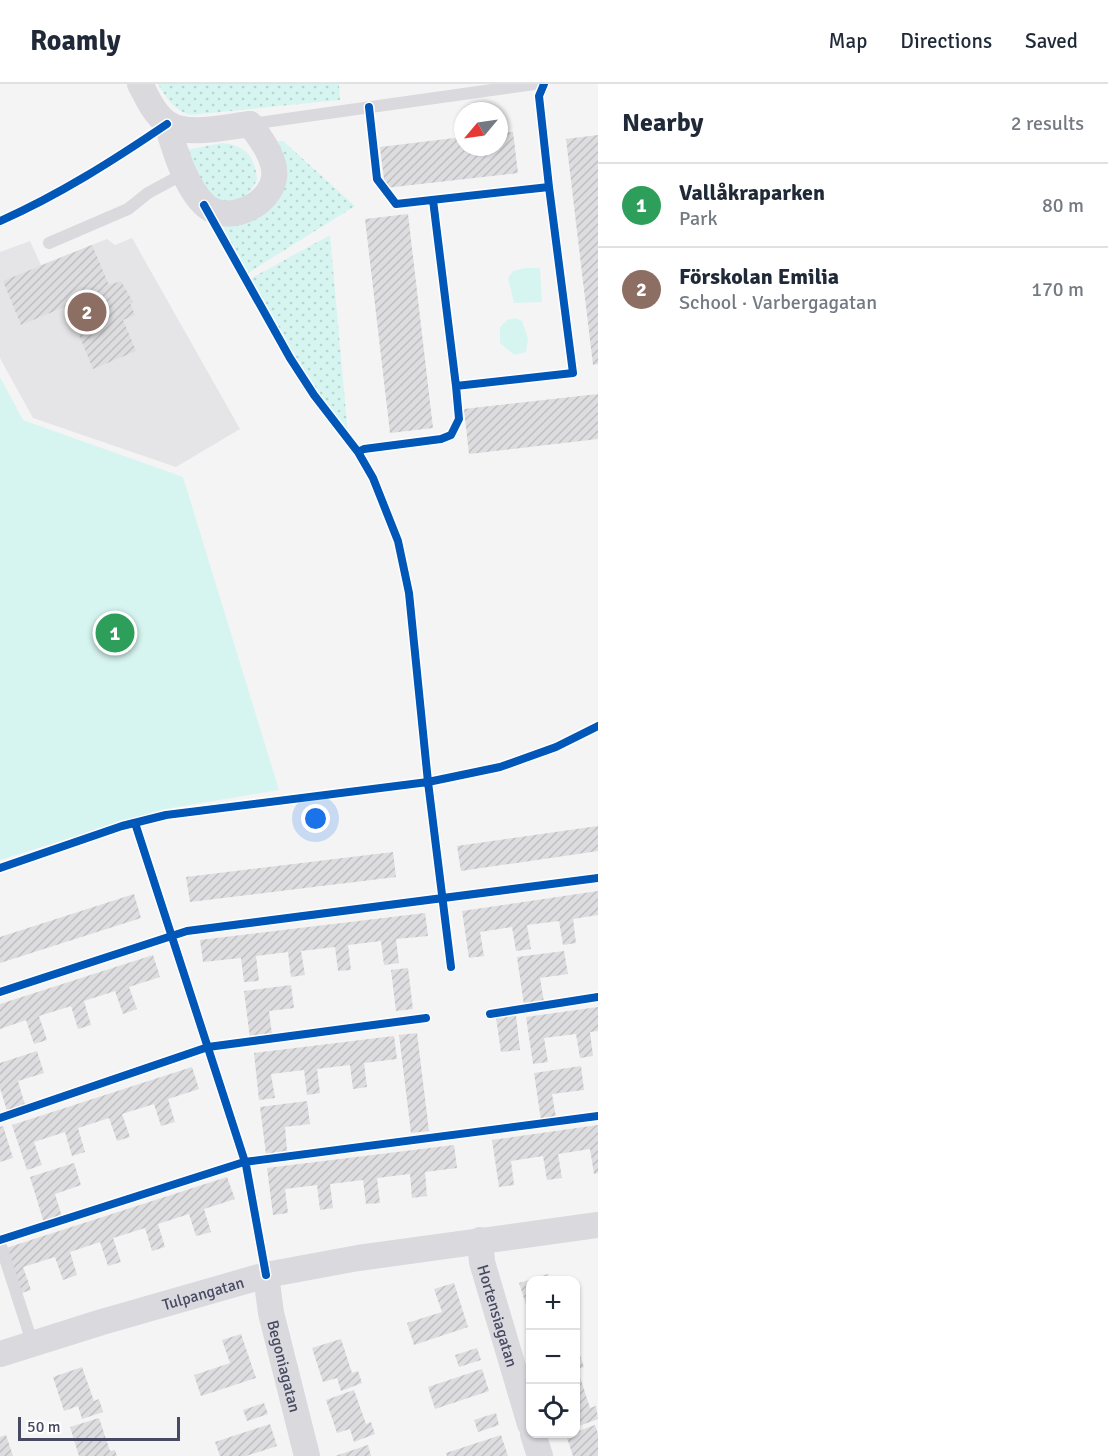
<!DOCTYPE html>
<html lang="en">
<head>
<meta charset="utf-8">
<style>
	body { margin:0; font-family:Signika,sans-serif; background:#f6f6f7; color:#1f2937 }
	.controls { position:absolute; right:18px; bottom:18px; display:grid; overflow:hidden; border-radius:12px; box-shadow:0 2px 4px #0004 }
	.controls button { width:54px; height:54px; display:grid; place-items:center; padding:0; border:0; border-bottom:2px solid #e0e1e3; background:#fff; color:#1f2937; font:30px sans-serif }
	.compass { position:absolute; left:454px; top:18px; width:54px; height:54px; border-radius:50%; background:#fff; box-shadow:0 2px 4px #0004; rotate:241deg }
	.scale { position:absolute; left:18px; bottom:15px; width:162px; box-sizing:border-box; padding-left:6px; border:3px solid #484a63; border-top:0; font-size:16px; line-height:21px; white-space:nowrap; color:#484a63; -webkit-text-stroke:4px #fff; paint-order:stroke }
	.you { position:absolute; left:316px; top:735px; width:21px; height:21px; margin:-15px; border:4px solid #fff; border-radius:50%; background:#1a73e8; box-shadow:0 0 0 9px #1a73e833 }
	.badge { display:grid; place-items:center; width:39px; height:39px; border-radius:50%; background:#1a73e8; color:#fff; font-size:20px; font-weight:700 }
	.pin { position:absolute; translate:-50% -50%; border:3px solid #fff; box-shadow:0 2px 6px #0006 }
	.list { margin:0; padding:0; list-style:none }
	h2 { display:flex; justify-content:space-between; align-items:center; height:78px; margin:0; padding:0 24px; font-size:26px }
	h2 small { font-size:20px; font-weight:400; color:#747a83 }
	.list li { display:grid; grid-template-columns:39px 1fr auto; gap:18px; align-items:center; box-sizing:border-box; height:84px; padding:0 24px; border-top:2px solid #e0e1e3 }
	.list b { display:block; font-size:22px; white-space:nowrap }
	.list p { margin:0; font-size:20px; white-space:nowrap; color:#747a83 }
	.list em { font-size:20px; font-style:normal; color:#747a83 }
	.icon { flex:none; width:33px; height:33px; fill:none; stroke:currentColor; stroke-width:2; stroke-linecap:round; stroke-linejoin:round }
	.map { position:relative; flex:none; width:598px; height:1372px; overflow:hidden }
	header { display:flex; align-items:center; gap:36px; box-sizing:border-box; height:84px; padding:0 30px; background:#fff; border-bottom:2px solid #e0e1e3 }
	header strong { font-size:28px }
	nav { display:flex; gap:33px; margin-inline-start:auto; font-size:21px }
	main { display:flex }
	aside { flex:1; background:#fff }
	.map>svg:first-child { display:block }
	.education { fill:#e5e5e7 }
	.grass { fill:url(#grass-dots) }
	.park { fill:#d7f5f0 }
	.building { fill:url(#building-hatch) }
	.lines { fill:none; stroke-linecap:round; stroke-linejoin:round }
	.service { stroke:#d9d9de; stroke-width:12 }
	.minor { stroke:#d9d9de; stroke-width:26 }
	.cycleway-casing { stroke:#fff; stroke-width:11 }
	.cycleway { stroke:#0057b8; stroke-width:8 }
	.labels { text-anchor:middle; stroke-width:4.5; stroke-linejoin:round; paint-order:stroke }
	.street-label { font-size:16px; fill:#484a63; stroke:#fff }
</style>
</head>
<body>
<header>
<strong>Roamly</strong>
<nav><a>Map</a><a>Directions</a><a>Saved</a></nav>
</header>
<main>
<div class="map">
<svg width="598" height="1372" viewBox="0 0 598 1372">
	<defs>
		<pattern id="grass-dots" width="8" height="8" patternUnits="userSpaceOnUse" patternTransform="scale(1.5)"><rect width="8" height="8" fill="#d7f5f0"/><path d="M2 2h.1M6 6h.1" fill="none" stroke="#bad4d0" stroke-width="1.8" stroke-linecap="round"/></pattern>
		<pattern id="building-hatch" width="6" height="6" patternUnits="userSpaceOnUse" patternTransform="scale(1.5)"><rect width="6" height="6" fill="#dddcdf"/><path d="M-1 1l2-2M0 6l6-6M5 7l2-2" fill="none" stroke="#bfbec2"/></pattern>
	</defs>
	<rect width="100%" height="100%" fill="#f4f4f4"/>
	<path class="education" d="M132,154L240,345L176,383L33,334L0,274V168L30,157L41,181L107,155L115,161Z"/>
	<path class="grass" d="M158,0H339L340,16L190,31C174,26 166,14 158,0Z
		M283,57L355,122L243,192L211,135C236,147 240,141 262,128L264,58Z
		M222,59C245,61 255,72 257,95C249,115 236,118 216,119L181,67Z
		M330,151L348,351L290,272L248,196Z"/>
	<path class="park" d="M525,184H540L542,218L514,219L508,194L513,187Z
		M515,234L522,237L528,255L526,268L514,271L500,259V243L507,236Z
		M0,293L23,336L183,393L279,706L160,726L0,776Z"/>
	<path class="building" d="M513,48L518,89L385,104L380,63L463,53V63H499V49Z
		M598,51V280L593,281L566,55Z
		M408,130L433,344L390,349L365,135Z
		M92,161L109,201L121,197L133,218L130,219L135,231L123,236L136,267L93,285L67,222L21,241L3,197Z
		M598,310V355L469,370L464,325Z
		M598,742V767L461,787L457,762Z
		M393,768L396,793L190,818L186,793Z
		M598,807V831L573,835L576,859L563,861L559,837L527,841L531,865L516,867L512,843L480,848L484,872L469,874L462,827Z
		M134,810L141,834L0,879V853Z
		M425,829L428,852L396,855L399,879L384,881L381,857L348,861L351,886L338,887L335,863L301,867L305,891L291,893L288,868L256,872L259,897L244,898L241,874L203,878L200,856Z
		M564,867L568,890L540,894L544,918L524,921L517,873Z
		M153,871L160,893L129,903L137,925L123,930L115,907L84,917L91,941L78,945L71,922L39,932L47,956L34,960L26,936L0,945V920Z
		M408,884L413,925L396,927L391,886Z
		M291,901L294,924L269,927L272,951L250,954L244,907Z
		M598,923V947L590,948L593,972L580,974L576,950L544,954L548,978L533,980L526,933Z
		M516,931L520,966L501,968L496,934Z
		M417,949L429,1047L411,1049L399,951Z
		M394,952L397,975L364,979L367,1003L353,1005L350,981L317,985L320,1009L307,1011L304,986L271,990L275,1014L259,1016L254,969Z
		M37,967L44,989L18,997L25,1021L7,1027L0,1004V979Z
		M581,982L584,1006L552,1010L556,1034L541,1036L534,989Z
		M192,983L199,1005L168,1015L175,1038L161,1042L154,1020L122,1030L130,1053L117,1057L109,1034L78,1044L85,1068L72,1072L65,1048L34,1058L42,1081L27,1086L12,1041Z
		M307,1017L310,1040L285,1043L287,1067L266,1070L260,1023Z
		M598,1041V1089L594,1090L590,1065L558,1070L562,1094L547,1096L543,1072L511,1077L514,1101L499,1103L492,1056Z
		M3,1042L13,1074L0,1078V1043Z
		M454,1061L457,1084L425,1088L427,1112L412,1114L410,1090L377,1094L380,1119L366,1120L363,1096L330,1100L333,1124L320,1126L317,1101L285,1105L288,1129L273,1131L267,1084Z
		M74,1079L81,1101L55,1110L62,1133L44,1139L30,1093Z
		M227,1093L235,1115L204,1125L211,1148L196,1152L189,1130L158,1140L165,1163L152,1167L145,1144L113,1154L121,1178L108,1182L100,1158L70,1168L77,1191L63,1196L55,1173L23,1183L31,1206L18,1210L3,1165Z
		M548,1190L550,1196H530V1233L519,1199Z
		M454,1199L468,1243L414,1261L407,1239L442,1228L434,1205Z
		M241,1250L256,1294L201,1312L194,1291L230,1279L222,1256Z
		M341,1255L352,1289L358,1287L362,1299L341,1307L337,1294L323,1298L312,1264Z
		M477,1264L481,1276L459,1283L455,1271Z
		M580,1271L584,1283L576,1286V1272Z
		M82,1283L94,1317L99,1315L103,1328L82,1335L78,1322L64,1327L53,1293Z
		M482,1285L489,1307L435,1325L428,1303Z
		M579,1290L590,1324L596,1322L598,1335L579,1342L576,1332V1291Z
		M354,1306L366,1340L371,1338L375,1350L354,1358L350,1345L337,1349L326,1316Z
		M264,1319L268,1330L247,1337L243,1326Z
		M496,1329L499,1341L478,1348L474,1336Z
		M99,1334L110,1367L115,1366L117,1372H79L70,1343Z
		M270,1340L277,1362L246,1372H220L215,1358Z
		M595,1341L598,1350V1372H573L566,1351L576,1350V1348Z
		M6,1351L13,1372H0V1353Z
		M501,1351L508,1372H447L446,1369Z
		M368,1361L371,1372H335Z"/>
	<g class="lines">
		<path class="service" d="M250,40L534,0
			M49,159L128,125L148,109L185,89
			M0,1159L33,1261"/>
		<g class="minor">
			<path d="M140,0C147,13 154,30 167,39C186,53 227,43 250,40C260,54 277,75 274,94C270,121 228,141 206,122C186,105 174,64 167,40"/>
			<path id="s1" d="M480,1156L482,1178L530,1340"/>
			<path id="s2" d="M266,1191L271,1229L307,1372"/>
			<path id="s3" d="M0,1270L102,1238L266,1191L358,1174L598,1141"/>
			<path d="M533,1350L540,1372"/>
		</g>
		<g class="cycleway-casing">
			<path id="cycleway" d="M369,23L377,95L396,120L549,103
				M204,121L290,274L314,311L358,368L373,394L398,457L409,509L428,698L451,883
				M0,137C59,111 114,76 167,40
				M456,302L573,289L549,103L539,12L544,0
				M358,368L364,365L441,355L451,351L459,335L456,302L433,116
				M135,739L246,1081L266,1191
				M0,784L122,742L166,731L428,698L500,683L556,663L598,642
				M0,908L187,847L598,794
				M490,930L598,913
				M0,1034L208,963L426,934
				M0,1156L244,1078L598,1032"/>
		</g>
		<use href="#cycleway" class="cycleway"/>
	</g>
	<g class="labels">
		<g class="street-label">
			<text dy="6" stroke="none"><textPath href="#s3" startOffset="212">Tulpangatan</textPath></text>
			<text dy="6" stroke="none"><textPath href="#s1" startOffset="78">Hortensiagatan</textPath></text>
			<text dy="6" stroke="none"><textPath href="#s2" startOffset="93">Begoniagatan</textPath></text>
		</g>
	</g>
</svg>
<div class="controls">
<button>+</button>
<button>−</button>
<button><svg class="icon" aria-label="locate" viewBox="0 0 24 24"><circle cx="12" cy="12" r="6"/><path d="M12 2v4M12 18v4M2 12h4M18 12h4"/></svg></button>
</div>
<svg class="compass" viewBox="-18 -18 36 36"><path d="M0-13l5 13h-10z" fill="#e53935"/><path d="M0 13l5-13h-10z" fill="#747a83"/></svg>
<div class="scale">50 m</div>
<div class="you"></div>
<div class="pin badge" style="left:115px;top:549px;background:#2e9e5b">1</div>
<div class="pin badge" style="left:87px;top:228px;background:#8d6e63">2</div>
</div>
<aside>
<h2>Nearby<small>2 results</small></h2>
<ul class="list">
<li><span class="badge" style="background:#2e9e5b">1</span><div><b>Vallåkraparken</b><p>Park</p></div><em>80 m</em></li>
<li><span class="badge" style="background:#8d6e63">2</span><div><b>Förskolan Emilia</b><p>School · Varbergagatan</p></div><em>170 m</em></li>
</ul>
</aside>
</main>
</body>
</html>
